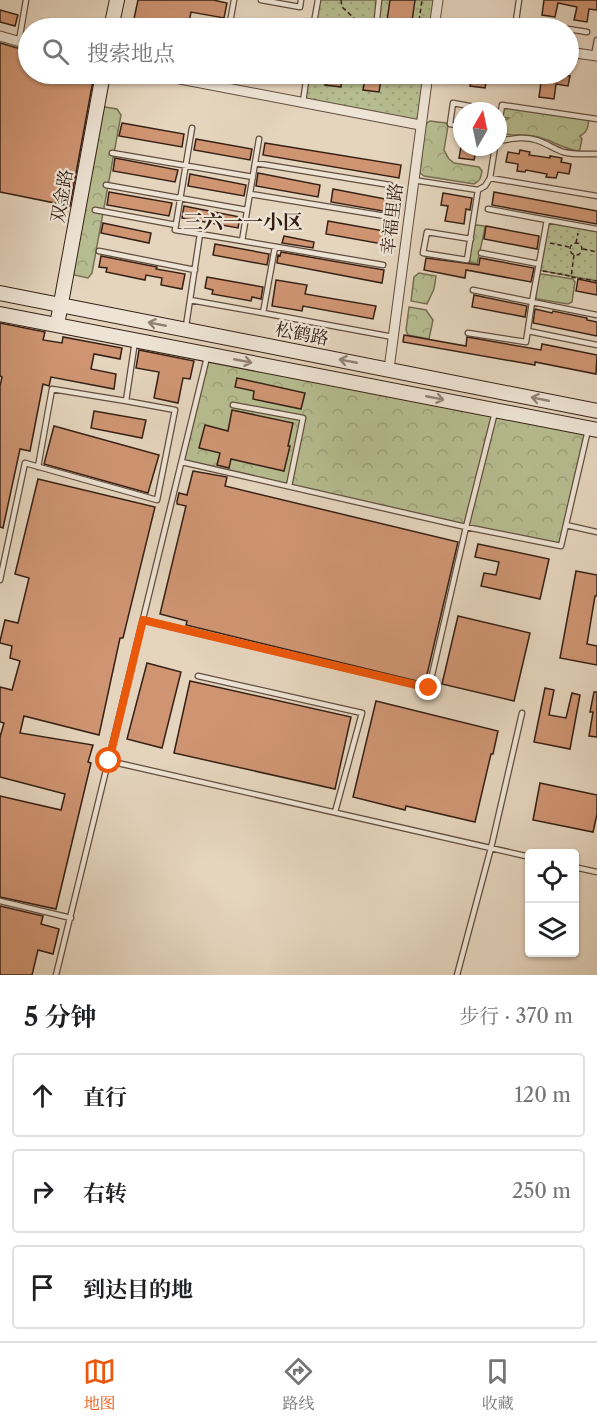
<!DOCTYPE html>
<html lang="zh">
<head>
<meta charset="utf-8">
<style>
	body { margin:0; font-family:"Libre Caslon Text","Noto Serif SC",serif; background:#f6f6f6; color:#202124 }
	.controls { position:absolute; right:18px; bottom:18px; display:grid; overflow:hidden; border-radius:6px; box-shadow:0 2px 4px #0004 }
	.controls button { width:54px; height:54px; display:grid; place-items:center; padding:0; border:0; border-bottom:2px solid #e0e0e0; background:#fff; color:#202124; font:30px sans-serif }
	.compass { position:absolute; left:453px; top:102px; width:54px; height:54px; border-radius:50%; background:#fff; box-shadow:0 2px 4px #0004; rotate:9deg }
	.stop { position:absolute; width:18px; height:18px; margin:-14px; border:4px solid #ea580c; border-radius:50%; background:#fff }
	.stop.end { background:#ea580c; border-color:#fff; box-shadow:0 2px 6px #0008 }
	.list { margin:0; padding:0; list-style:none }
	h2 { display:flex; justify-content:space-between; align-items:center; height:78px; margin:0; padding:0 24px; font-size:26px }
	h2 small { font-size:20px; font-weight:400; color:#757577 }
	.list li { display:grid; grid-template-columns:39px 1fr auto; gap:18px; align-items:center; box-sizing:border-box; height:84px; margin:0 12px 12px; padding:0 12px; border:2px solid #e0e0e0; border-radius:6px }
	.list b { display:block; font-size:22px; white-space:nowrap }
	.list em { font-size:20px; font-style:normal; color:#757577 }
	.icon { flex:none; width:33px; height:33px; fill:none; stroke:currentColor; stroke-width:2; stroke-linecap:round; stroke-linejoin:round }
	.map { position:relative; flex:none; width:597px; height:975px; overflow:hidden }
	.search { position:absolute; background:#fff; box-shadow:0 2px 4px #0004; left:18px; right:18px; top:18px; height:66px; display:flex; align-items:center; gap:15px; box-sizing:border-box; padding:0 21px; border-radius:33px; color:#757577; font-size:22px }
	.sheet { height:366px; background:#fff }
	nav { display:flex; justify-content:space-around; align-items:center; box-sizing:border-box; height:84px; border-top:2px solid #e0e0e0; background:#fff; font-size:16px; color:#757577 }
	nav a { display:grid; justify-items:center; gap:3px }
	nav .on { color:#ea580c }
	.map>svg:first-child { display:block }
	.grass { fill:url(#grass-dots); stroke:#766e52; stroke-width:1.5 }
	.forest { fill:url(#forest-crowns); stroke:#766e52; stroke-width:1.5 }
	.building { fill:#cf9573; stroke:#362015; stroke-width:1.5 }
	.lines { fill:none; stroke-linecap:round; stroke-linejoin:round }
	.lane-casing { stroke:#624d3f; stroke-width:7 }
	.street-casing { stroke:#624d3f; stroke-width:11 }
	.secondary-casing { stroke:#362015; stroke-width:16 }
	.path { stroke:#362015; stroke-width:1.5; stroke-dasharray:4.5 3; stroke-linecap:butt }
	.lane { stroke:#eee4d5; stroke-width:4.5 }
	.street { stroke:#eee4d5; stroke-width:9 }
	.secondary { stroke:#eee4d5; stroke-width:14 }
	.oneway { stroke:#928275 }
	.route { stroke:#ea580c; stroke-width:8 }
	.labels { text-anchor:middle; stroke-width:4.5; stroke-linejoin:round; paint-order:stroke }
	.street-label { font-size:18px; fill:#362015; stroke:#eee4d5 }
	.neighbourhood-label { font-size:20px; font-weight:bold; fill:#362015; stroke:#eee4d5 }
</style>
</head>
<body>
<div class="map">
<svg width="597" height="975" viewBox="0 0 597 975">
	<defs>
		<pattern id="grass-dots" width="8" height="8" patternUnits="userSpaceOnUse" patternTransform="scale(1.5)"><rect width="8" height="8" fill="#b6bd90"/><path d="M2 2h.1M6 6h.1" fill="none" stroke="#9da27b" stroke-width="1.8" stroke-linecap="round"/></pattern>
		<pattern id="forest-crowns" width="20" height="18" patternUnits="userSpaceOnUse" patternTransform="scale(1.5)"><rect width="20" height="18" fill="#b6bd90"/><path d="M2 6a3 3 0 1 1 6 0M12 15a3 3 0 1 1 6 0" fill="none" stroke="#9da27b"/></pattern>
	</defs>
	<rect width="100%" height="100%" fill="#e5d5be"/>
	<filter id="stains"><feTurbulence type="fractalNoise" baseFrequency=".00333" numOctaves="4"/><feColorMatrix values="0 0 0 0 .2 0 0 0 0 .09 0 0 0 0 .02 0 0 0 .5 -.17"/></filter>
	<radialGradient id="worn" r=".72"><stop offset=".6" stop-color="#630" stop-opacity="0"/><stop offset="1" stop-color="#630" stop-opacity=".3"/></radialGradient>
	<path class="grass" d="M318,0H438L434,28H313Z
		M307,74H428L420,125L303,102Z
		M547,220L597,229V281L538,270Z"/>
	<path class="forest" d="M502,105L589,118C588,126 588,132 580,136L582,139L580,149L578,151C562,148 553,141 538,137C527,134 516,136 505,134L503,131L504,121L509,118L500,117Z
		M105,107L117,109L121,115L92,273L88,278L74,275L73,268L100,109Z
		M430,121L446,123L448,126L444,150L449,159L454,163L479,167L482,171C481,178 480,181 474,184L424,176L420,173L425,126L427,123Z
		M477,225L484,226L485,228L477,264L470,262L469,260L474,226Z
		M419,273L436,276L434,289L427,304L411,301L414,277Z
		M542,274L573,279L575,282L572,302L568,304L537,299L535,296L538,276Z
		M409,307L426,310L433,320L429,339L408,335L406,330Z
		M208,354L589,429L561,546L466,527L182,462Z"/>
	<path class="building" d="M138,0H213L227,3L224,18L191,12L188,28H132Z
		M390,0H415L411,28H386Z
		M544,0H597V10L589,9L587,22L574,20L577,7L558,3L555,17L542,15Z
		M0,10L18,15L15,26L0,22Z
		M0,43L28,51V74H91V75H94L70,206L0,192Z
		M327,74H339V76L342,77L341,87L325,85Z
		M366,74H382L379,92L363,90Z
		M472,74H488L485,88L470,86Z
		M530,74H556L570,76L568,86L556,84L554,99L539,97L541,82L529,80Z
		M122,123L184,134L182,147L119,136Z
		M196,139L252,149L250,160L194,150Z
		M265,143L401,165L399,178L263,155Z
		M461,147H477L474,160L459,158Z
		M520,150L530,152L529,155L550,158V156L562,158L561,162L571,164L569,174L558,172L556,178L546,177L547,174L526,170L525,172L517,171L518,164L506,162L508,152L519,154Z
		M115,158L178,170L175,182L113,171Z
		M258,173L320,185L318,197L256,186Z
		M190,174L246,185L244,196L188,186Z
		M333,189L396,201L394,213L331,202Z
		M109,192L172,203L169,216L107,205Z
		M494,192L597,211V224L492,205Z
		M443,193L472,198L470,210L466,209L464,224L445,221L448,206L441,205Z
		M184,206L240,217L238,228L182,218Z
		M328,221L390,232L388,245L326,234Z
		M103,223L151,233L149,243L101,233Z
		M486,226L539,236L537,249L484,239Z
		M284,236L314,242L313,248L282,243Z
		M215,244L269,254L267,265L213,255Z
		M281,252L384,270L382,283L277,263L278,255L280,256Z
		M101,256L157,267L156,269L185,274L182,289L161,285L162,278L146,275L145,280L106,272L107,268L99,267Z
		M426,258L479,265L480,258L534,268L531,282L466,270L465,278L424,270Z
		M207,277L263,287L261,299L252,297L251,301L212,294L213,290L205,288Z
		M578,279L597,283V295L576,291Z
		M276,280L307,285L305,294L376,306L373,319L303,306L302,311L272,306Z
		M474,295L527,306L525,317L472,307Z
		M535,309L552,313L553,311L587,318V320L597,322V336L533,323Z
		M0,323L45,332L43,340L62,343L63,337L122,348L120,359L94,354L91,369L116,374L114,389L51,377L49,386L43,384L30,451L20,449L3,528L0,527V386L2,377L0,376Z
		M404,335L466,346L467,337L541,350L542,344L597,355L596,374L535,362V365L403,342Z
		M139,350L194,361L190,379L183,378L178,403L154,398L159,372L136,368Z
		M237,378L305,393L301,409L253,399L254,391L235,387Z
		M232,410L293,423L288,446H290L284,471L231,459L229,468L217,465L220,453L199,448L205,425L228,431Z
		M94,411L146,420L142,438L91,428Z
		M54,426L159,455L148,493L44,464Z
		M193,471L227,477L225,486L458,542L425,683L186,625L187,621L160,614L186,506L177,504V501L179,493L187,495Z
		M38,479L155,507L123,638H120L99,735L24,716L20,733L93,745L88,762L91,763L56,909L0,897V796L61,810L65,794L0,777V737L4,723L0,722V687L12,690L20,661L10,658L12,646L0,643V641L5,620L18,623L29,578L15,574Z
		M478,544L549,559L540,599L481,586L484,573L496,575L499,562L475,557Z
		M576,571L597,575V596H595L587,644L597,646V665L560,658Z
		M458,616L530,633L514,701L442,684Z
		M147,663L181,672L162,748L127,739Z
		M190,681L351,717L335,789L174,753Z
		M545,688L554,690L549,715L566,718L572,693L580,695L570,749L534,742Z
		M594,692H597V737L589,736L593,712H590Z
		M376,701L498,731L493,754H491L475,822L406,806L405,810L353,797Z
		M540,783L597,795V814L593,832L533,820Z
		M0,906L43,916L41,924L59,929L53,954L38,950L32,975H0Z"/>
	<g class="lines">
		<g class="lane-casing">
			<path id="lane" d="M261,0L300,7L301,0
				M519,0L516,21L563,28
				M229,28L234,0
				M313,28L318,0
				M376,28L379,0
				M568,29L587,32
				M19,41L26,0
				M594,56L597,40
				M218,86L221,74
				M303,102L307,74
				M462,126L450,124L453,103L496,111
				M192,128L175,230L200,234
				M498,132L502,105L597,119
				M498,141C511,139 524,136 536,140C546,143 554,149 563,152C574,155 586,154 597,154
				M112,153L253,177
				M255,163L390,185
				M490,178L495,147
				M413,180L478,190L485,186L490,178L597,196
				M106,185L247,210
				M250,194L385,216
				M488,209L547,220
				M95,210L176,225
				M597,229L547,220L532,302L597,315
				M471,239L427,232L423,253L467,260L478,190
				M242,241L383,265
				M99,251L195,270
				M481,253L539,264
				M190,300L263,313L275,247
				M263,313L393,337
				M186,326L200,234L242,241L259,139
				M528,331L597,345
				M468,333L526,342L532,302L473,290
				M233,405L303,418L289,486
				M182,462L466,527L561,546L588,430
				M38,467L52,389L126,401
				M566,525L597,532
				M0,580L25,463L157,500L175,410L126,401L135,341
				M143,620L429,688L466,527L495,412
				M198,676L362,713L335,812
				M109,761L530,857
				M574,867L597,872
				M0,901L71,918
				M56,975L207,357
				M457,975L491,848L522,713"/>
		</g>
		<g class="street-casing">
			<path id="street" d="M434,28L438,0
				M0,36L28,44
				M568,52L597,56
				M154,74L420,125
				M389,369L428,74"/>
		</g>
		<g class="secondary-casing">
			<path id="secondary" d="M111,28L117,0
				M0,293L597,411
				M0,314L597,430
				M57,325L103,74"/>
		</g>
		<path class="path" d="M341,0L342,7L355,19V28
			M418,28L422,0
			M570 249a6 6 0 1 1 12 0a6 6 0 1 1-12 0Z
			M550,243L569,247
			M576,243L578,233
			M583,249L597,252
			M574,255L571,277L597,281
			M543,271L570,276"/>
		<use href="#lane" class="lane"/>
		<use href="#street" class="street"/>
		<use href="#secondary" class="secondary"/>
	</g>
	<defs><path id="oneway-shaft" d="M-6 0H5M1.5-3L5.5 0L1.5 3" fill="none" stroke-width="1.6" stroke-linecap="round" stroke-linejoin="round" transform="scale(1.5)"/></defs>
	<g class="oneway">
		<use href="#oneway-shaft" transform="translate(157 324) rotate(-169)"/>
		<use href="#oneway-shaft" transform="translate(243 361) rotate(11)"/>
		<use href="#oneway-shaft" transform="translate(348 361) rotate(-169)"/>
		<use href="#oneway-shaft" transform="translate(435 398) rotate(11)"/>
		<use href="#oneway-shaft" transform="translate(540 399) rotate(-169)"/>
	</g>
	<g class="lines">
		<path class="route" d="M109,761L143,620L429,688"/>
	</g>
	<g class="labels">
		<g class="street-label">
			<text transform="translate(62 196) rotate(-80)" y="6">双金路</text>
			<text transform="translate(392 219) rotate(-83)" y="6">幸福里路</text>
			<text transform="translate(302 334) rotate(11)" y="6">松鹤路</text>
		</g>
		<g class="neighbourhood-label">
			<text x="243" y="229">三六一一小区</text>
		</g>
	</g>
	<rect width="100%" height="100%" filter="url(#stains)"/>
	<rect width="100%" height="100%" fill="url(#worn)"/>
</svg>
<div class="controls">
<button><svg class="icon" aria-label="locate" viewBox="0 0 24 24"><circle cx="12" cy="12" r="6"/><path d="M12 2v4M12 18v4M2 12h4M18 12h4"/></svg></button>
<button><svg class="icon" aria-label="layers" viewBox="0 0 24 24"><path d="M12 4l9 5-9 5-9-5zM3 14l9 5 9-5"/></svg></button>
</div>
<svg class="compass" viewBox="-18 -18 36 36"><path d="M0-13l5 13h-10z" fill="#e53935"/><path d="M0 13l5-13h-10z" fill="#757577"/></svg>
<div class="stop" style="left:109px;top:761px"></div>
<div class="stop end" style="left:429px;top:688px"></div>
<div class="search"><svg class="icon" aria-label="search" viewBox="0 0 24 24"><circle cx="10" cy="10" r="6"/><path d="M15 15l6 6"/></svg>搜索地点</div>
</div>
<section class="sheet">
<h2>5 分钟<small>步行 · 370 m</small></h2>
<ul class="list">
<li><svg class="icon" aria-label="ahead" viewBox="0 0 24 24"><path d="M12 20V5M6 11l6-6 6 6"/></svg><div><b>直行</b></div><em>120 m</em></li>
<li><svg class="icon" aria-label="right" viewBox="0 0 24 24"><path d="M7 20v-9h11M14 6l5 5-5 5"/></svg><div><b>右转</b></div><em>250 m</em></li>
<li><svg class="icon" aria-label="arrive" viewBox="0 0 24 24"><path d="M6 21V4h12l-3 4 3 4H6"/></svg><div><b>到达目的地</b></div></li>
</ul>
</section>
<nav>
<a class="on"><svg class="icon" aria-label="map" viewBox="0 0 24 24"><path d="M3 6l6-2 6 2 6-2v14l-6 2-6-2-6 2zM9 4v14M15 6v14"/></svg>地图</a>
<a><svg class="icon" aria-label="directions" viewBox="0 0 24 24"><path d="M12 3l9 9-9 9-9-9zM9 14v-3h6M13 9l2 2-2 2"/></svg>路线</a>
<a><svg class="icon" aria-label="saved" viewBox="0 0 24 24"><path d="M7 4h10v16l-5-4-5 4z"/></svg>收藏</a>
</nav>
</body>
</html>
